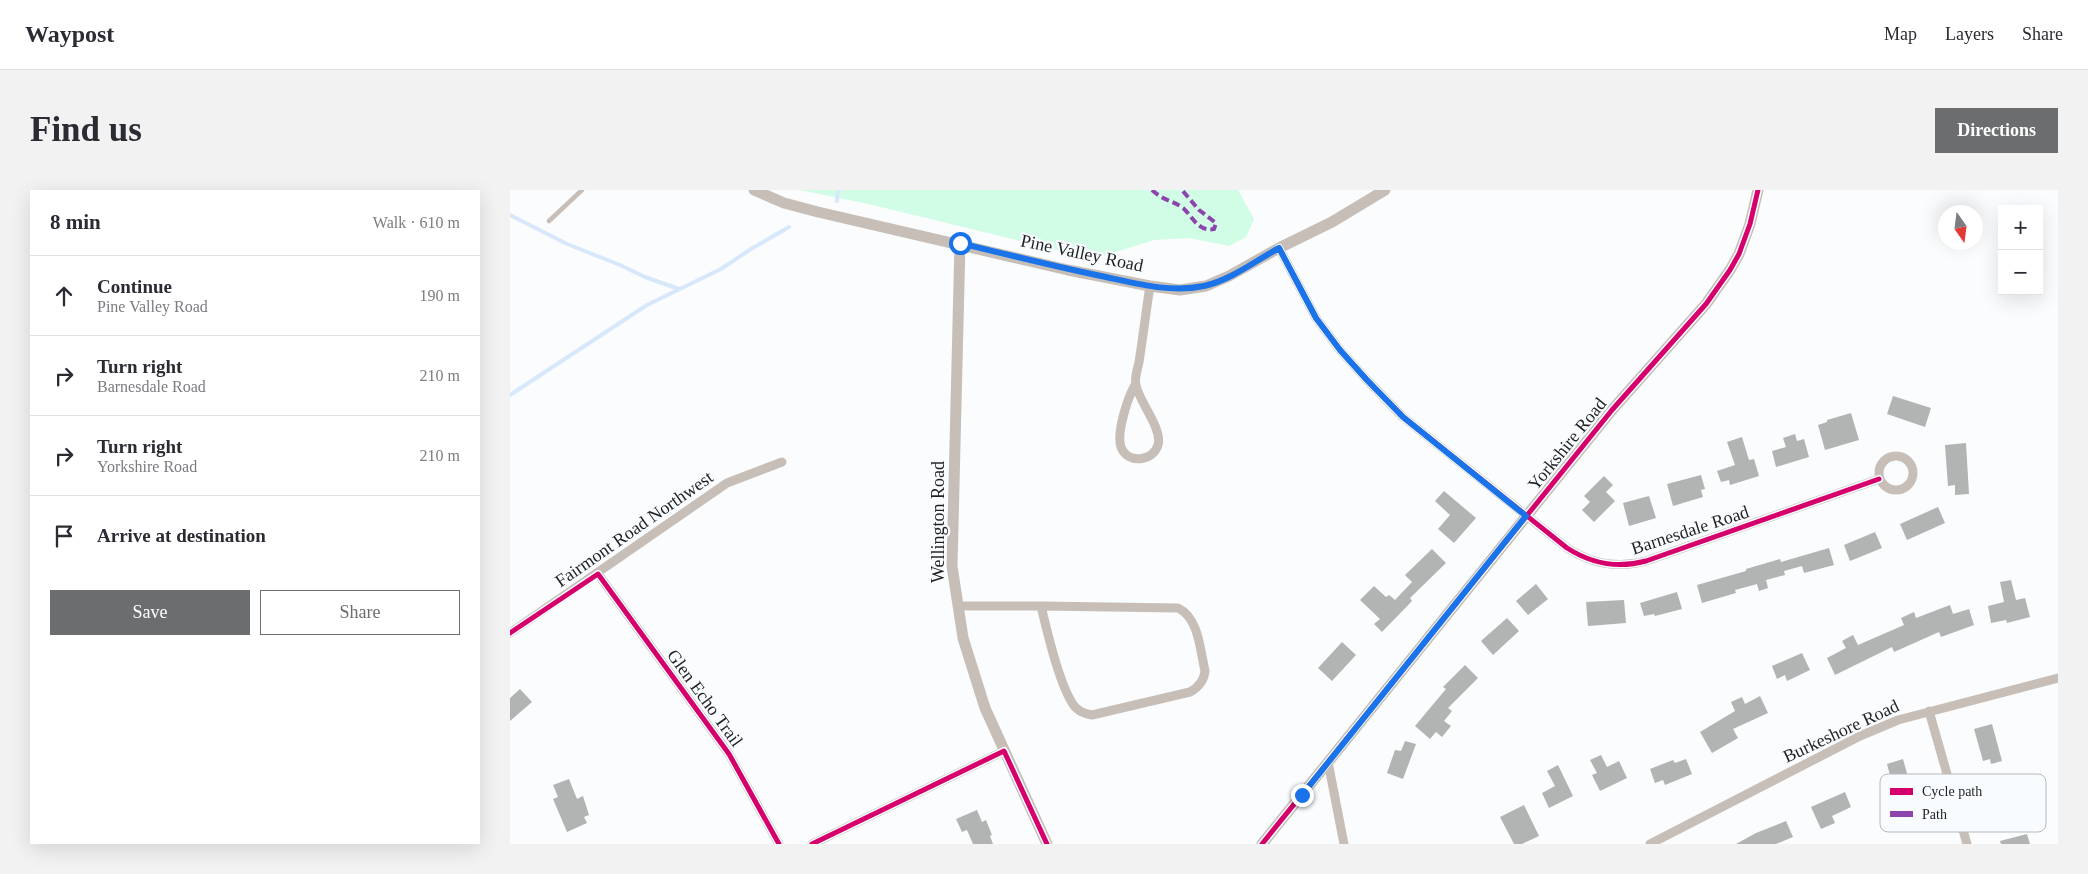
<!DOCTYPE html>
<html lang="en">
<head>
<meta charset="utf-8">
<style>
	body { margin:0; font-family:"Times New Roman",serif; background:#f2f2f3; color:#2b2b33 }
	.controls { position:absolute; right:15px; top:15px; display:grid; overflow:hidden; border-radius:0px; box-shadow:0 5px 20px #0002 }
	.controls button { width:45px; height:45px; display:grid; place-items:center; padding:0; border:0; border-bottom:1px solid #e1e1e2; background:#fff; color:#2b2b33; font:25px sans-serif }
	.compass { position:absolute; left:1428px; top:15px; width:45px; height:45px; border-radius:50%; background:#fff; box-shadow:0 5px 20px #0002; rotate:166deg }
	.stop { position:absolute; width:15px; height:15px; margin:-11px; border:4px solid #1a73e8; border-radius:50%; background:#fff }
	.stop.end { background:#1a73e8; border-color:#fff; box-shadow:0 1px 5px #0008 }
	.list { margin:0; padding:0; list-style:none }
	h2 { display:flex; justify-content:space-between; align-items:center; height:65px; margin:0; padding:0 20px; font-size:21px }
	h2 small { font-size:16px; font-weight:400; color:#7c7c81 }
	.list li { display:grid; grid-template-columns:32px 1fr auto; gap:15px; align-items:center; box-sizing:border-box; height:80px; padding:0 20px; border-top:1px solid #e1e1e2 }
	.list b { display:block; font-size:19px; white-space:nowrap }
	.list p { margin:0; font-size:16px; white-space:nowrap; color:#7c7c81 }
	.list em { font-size:16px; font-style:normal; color:#7c7c81 }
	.actions { display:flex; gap:10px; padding:15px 20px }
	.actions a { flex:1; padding:11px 0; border:1px solid #6b6d6f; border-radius:0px; text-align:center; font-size:18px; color:#6b6d6f }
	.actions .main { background:#6b6d6f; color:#fff }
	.icon { flex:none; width:28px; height:28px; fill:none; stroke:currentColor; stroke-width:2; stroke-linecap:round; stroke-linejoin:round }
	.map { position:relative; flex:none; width:1548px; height:654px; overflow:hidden; border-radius:0px }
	header { display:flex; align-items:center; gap:30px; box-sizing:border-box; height:70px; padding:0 25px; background:#fff; border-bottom:1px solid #e1e1e2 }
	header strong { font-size:24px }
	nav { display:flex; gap:28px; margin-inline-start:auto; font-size:18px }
	.intro { display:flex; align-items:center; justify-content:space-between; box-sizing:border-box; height:120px; padding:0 30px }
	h1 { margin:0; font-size:35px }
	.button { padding:12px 22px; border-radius:0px; background:#6b6d6f; color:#fff; font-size:18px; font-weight:700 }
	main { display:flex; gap:30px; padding:0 30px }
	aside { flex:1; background:#fff; border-radius:0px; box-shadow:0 5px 20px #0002 }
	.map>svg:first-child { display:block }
	.green { fill:#d1fde6 }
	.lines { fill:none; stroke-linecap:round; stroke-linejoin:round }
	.stream { stroke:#d8e8fb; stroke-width:4 }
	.building { fill:#b2b3b3 }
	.service { stroke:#c6beb7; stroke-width:4.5 }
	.minor { stroke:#c6beb7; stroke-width:9 }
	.tertiary { stroke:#c6beb7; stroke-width:11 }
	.quiet { stroke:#8e44ad; stroke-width:4; stroke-dasharray:8 4; stroke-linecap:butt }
	.cycleway-casing { stroke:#f9fcfe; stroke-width:8 }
	.cycleway { stroke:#d6006c; stroke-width:5 }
	.route { stroke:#1a73e8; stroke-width:6 }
	.labels { text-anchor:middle; stroke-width:4.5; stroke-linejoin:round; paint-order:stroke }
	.street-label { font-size:18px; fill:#1e2022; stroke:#f9fcfe }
	.key { fill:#f9fcfe; stroke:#b7babc; stroke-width:1 }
	.key-label { font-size:14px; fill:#1e2022 }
</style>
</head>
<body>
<header>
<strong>Waypost</strong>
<nav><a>Map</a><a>Layers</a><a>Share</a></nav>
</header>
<div class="intro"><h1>Find us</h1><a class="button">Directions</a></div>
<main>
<aside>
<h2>8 min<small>Walk · 610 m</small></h2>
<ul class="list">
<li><svg class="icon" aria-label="ahead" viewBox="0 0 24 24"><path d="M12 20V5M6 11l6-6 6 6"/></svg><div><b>Continue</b><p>Pine Valley Road</p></div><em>190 m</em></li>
<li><svg class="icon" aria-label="right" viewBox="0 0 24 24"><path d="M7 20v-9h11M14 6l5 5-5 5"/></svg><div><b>Turn right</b><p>Barnesdale Road</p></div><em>210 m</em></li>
<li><svg class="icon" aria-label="right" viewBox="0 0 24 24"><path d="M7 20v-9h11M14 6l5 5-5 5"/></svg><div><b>Turn right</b><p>Yorkshire Road</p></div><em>210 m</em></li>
<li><svg class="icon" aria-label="arrive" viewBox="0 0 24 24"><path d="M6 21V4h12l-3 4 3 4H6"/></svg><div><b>Arrive at destination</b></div></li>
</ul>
<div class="actions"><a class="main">Save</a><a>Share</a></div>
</aside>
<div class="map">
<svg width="1548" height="654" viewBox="0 0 1548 654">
	<rect width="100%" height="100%" fill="#fafcfd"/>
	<path class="green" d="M290,0H728L744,29L736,47L719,56L679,48L644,50L584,69L363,15Z"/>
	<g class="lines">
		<path class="stream" d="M327,11L328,0
			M0,25L57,54L110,75L135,87L169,99
			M0,205L137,115L211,79L241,59L279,37"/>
	</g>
	<path class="building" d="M1383,206L1421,218L1415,237L1377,224Z
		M1341,223L1349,250L1315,260L1308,235L1317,232V230Z
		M1285,244L1287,251L1294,249L1299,267L1266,277L1262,261L1276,257L1273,248Z
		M1232,247L1239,270L1244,269L1249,286L1220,295L1219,290L1211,292L1207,281L1225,275L1217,252Z
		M1456,253L1459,304L1445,305V295L1438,296L1435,255Z
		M1191,285L1195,299L1191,300L1193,307L1163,316L1157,294Z
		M1094,286L1103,295L1096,302L1105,311L1084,332L1072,320L1080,312L1074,306Z
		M934,301L966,328L944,353L928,339L940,325L925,311Z
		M1139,306L1146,328L1119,336L1113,313Z
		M1428,317L1435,333L1397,350L1390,334Z
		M1365,342L1372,358L1340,371L1334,355Z
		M1319,358L1324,375L1294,383L1292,376L1274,381L1275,385L1256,390L1258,398L1249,401L1247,394L1225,400L1226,403L1192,413L1187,395L1236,381V379L1270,369L1271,372Z
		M922,359L936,373L900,408L902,411L872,442L864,434L870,429L850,410L864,396L876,407L879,405L885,410L902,392L895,385Z
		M1501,390L1506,410L1515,408L1520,427L1497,433L1496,430L1481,433L1478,416L1494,412L1490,392Z
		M1026,394L1038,409L1018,425L1006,411Z
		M1167,402L1172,419L1145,426L1144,424L1134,426L1130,413Z
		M1114,410L1116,433L1078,436L1076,412Z
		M1440,415L1443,424L1459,419L1464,435L1431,447L1429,442L1384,462L1382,457L1325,485L1317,468L1336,458L1332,451L1343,445L1348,455L1394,435L1391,428L1404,422L1406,428Z
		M997,428L1009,441L983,465L971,451Z
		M832,452L846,465L822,491L808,478Z
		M1292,463L1300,480L1277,491L1275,485L1267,489L1262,476Z
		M955,475L968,488L938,518L942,521L934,531L941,536L932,547L926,542L920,549L905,536L936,499L933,497Z
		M10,499L22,512L0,531V508Z
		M1250,506L1258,523L1223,539L1228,548L1202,563L1190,542L1225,521L1221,512L1232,507L1235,514Z
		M1482,534L1492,571L1481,574L1480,569L1473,571L1464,539Z
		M895,551L906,554L893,589L877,583L885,560L891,561Z
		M1091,565L1097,577L1109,571L1117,588L1090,601L1082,585L1087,583L1080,570Z
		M1176,569L1182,584L1155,595L1153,590L1145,593L1140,579L1163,570L1165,573Z
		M1393,569L1411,634L1394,638L1377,574Z
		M1048,575L1063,606L1039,618L1032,603L1045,596L1037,581Z
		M59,589L67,609L73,606L79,625L74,627L77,633L57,642L43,609L48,607L43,595Z
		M1335,602L1341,617L1322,626L1325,633L1311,639L1301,617Z
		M1014,615L1029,646L1012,654H1004L990,627Z
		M467,620L472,632L476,630L482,645L480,646L483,654H463L457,640L452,642L446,629Z
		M1276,631L1283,647L1266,654H1226L1246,643Z
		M1517,644L1520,654H1491L1490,651Z"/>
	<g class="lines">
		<path class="service" d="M39,31L72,0"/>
		<path class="minor" d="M769,58L806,128L830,160L856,189L893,227L1057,358C1082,374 1107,379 1136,371L1369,289
			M625,195C618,207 606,243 611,257C617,274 643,272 648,255C653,239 628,210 626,195C624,188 628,178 629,172C633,147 636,121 640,96
			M1369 283a17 17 0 1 1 34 0a17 17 0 1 1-34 0Z
			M88,384L219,564L269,654
			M448,416H531
			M531,416L668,418C689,428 690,460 695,481C694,491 689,497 680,502L582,525C575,524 570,522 565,517C550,498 537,441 531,416Z
			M0,443L217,293L272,272
			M1419,521L1457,654
			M818,572L834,654
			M302,654L494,561
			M1140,654L1350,546L1388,530L1548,488"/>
		<path class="tertiary" d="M244,0L274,13L308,22L558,80L640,96L670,100L696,96L719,86L769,58L822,32L875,0
			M450,53L442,376L453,448L475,518L537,654
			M752,654L1102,220L1196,114L1220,80L1229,64L1240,34L1248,0"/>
		<path class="quiet" d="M642,0C654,11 662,10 673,18C683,27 688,42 704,39L706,33L689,20L672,0"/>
		<g class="cycleway-casing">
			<path id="cycleway" d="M769,58L806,128L830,160L856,189L893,227L1057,358C1082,374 1107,379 1136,371L1369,289
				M0,443L88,384L219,564L269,654
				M302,654L494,561L537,654
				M752,654L1102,220L1196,114L1220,80L1229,64L1240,34L1248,0"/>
		</g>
		<use href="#cycleway" class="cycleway"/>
	</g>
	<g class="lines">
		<path class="route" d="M450,53C499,65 547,77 596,87C628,94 661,103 694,96C721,90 745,71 769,58L806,128L830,160L856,189L893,227L1016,326L792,605"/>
	</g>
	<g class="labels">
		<g class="street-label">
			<text transform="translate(572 63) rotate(12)" y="6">Pine Valley Road</text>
			<text transform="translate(1057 254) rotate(-51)" y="6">Yorkshire Road</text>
			<text transform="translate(428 332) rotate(-90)" y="6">Wellington Road</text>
			<text transform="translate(124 339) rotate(-35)" y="6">Fairmont Road Northwest</text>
			<text transform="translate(1180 340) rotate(-18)" y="6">Barnesdale Road</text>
			<text transform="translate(195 508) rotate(54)" y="6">Glen Echo Trail</text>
			<text transform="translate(1331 541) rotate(-25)" y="6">Burkeshore Road</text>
		</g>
	</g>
	<rect x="1370" y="584" width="166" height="58" rx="8" class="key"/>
	<rect x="1380" y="598" width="23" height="7" fill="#d6006c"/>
	<rect x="1380" y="621" width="23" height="6" fill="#8e44ad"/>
	<g class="key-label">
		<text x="1412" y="606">Cycle path</text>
		<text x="1412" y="629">Path</text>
	</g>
</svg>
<div class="controls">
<button>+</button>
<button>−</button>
</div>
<svg class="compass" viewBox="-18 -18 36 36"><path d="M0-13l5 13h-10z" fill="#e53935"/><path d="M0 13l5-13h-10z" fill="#7c7c81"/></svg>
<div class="stop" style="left:450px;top:53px"></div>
<div class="stop end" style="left:792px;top:605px"></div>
</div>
</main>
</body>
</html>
